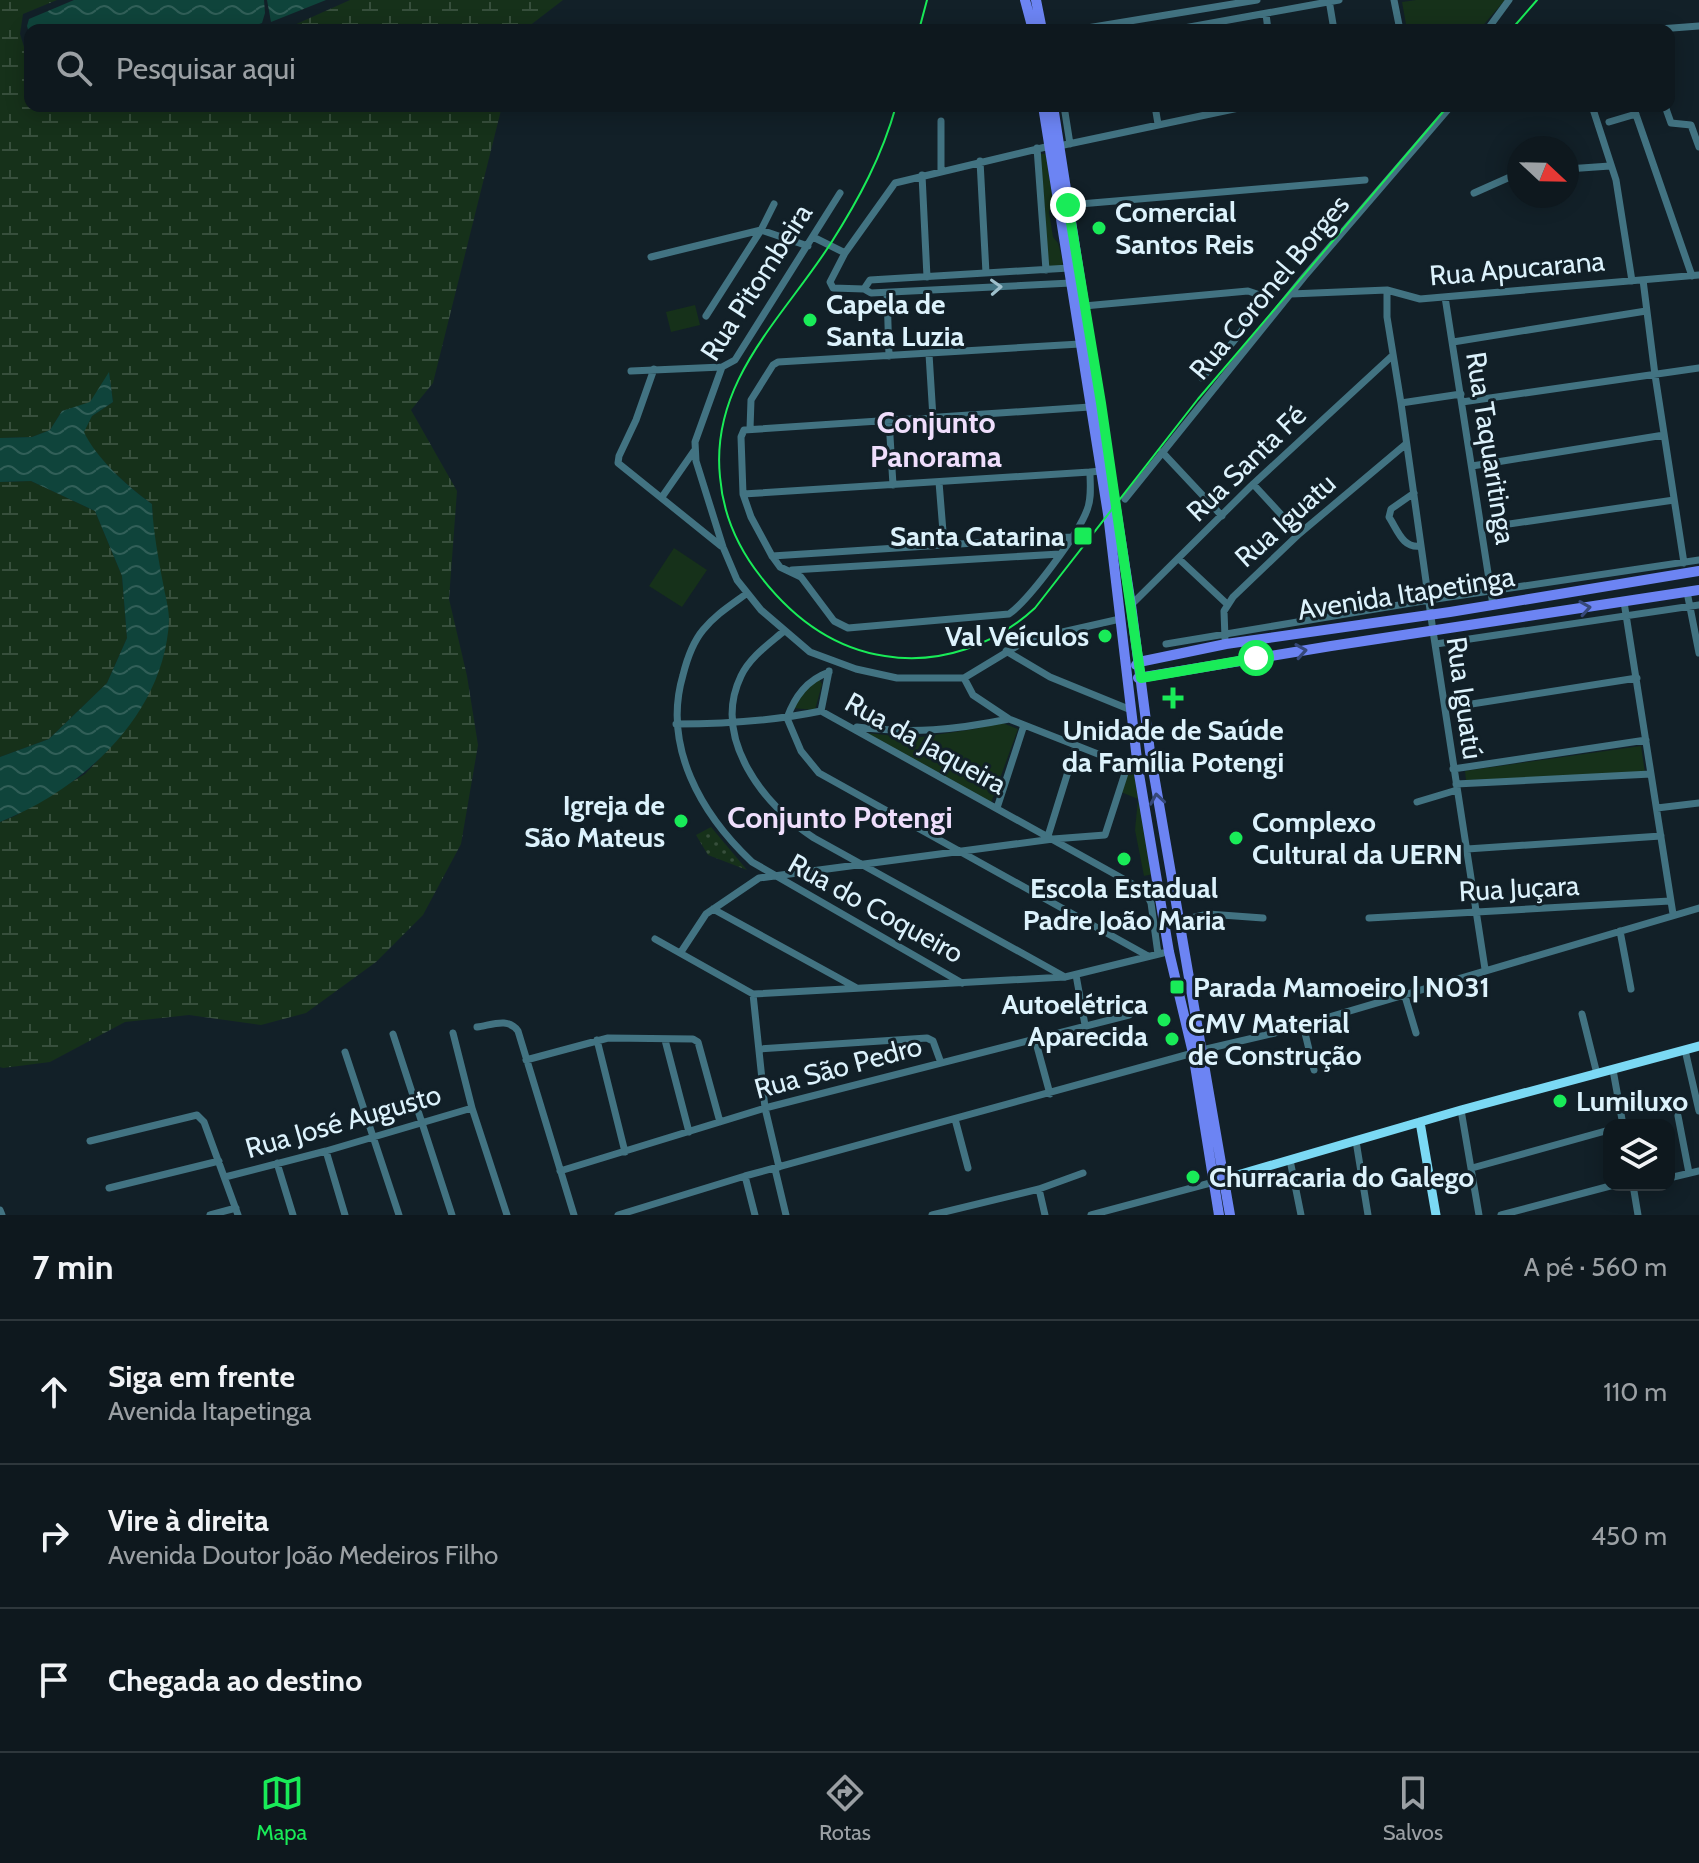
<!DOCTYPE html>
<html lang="pt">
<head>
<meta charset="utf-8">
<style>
	body { margin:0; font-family:Cabin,sans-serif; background:#1c252b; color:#f1f3f6 }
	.controls { position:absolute; right:24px; bottom:24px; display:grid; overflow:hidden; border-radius:16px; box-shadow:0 4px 20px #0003 }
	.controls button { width:72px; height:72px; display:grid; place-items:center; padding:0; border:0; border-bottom:2px solid #2e373c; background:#0e181e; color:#f1f3f6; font:40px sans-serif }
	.compass { position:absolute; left:1507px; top:136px; width:72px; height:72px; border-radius:50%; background:#0e181e; box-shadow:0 4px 20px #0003; rotate:112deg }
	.stop { position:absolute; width:24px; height:24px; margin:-18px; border:6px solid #19eb58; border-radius:50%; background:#fff }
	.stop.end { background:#19eb58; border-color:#fff; box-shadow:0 2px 8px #0008 }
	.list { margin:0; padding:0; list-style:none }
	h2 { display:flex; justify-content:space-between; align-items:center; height:104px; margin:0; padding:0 32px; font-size:34px }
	h2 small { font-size:26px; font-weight:400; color:#9ba0a4 }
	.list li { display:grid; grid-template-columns:52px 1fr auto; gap:24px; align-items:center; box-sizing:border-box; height:144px; padding:0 32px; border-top:2px solid #2e373c }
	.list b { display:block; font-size:30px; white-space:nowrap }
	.list p { margin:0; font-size:26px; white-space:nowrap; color:#9ba0a4 }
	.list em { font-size:26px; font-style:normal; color:#9ba0a4 }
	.icon { flex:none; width:44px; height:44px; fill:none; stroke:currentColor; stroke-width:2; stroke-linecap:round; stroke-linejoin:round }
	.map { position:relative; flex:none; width:1699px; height:1215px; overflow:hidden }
	.search { position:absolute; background:#0e181e; box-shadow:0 4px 20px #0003; left:24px; right:24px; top:24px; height:88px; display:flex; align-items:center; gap:20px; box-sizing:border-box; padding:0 28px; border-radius:16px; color:#9ba0a4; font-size:30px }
	.sheet { height:536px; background:#0e181e }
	nav { display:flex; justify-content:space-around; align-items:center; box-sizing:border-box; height:112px; border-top:2px solid #2e373c; background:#0e181e; font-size:22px; color:#9ba0a4 }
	nav a { display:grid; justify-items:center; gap:4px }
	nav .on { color:#19eb58 }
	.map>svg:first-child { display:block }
	.grass { fill:url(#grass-dots) }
	.wetland { fill:url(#wetland-marsh) }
	.green { fill:#16311a }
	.water { fill:url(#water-waves) }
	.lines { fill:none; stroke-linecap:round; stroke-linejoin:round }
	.minor { stroke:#427382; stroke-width:7 }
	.secondary { stroke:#7bd9f4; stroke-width:9 }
	.primary { stroke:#6c84f3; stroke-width:10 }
	.tram { stroke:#19eb58; stroke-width:2 }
	.oneway { stroke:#9ebfcb }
	.oneway2 { stroke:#364879 }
	.route { stroke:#19eb58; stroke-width:10 }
	.poi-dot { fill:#19eb58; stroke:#122028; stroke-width:3 }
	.labels { text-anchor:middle; stroke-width:6; stroke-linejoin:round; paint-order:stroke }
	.poi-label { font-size:28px; font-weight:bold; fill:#dcf2fc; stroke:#122028; text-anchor:start }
	.street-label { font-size:28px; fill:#dcf2fc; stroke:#122028 }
	.neighbourhood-label { font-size:30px; font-weight:bold; fill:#efdefc; stroke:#122028 }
</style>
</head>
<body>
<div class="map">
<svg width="1699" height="1215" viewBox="0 0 1699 1215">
	<defs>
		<pattern id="grass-dots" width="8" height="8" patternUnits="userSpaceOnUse" patternTransform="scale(2)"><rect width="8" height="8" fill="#16311a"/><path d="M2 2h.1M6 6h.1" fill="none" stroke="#374f3c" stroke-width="1.8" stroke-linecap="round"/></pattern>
		<pattern id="wetland-marsh" width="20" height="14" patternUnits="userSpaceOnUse" patternTransform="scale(2)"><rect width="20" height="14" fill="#16311a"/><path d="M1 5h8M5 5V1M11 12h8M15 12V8" fill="none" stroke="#374f3c"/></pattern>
		<pattern id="water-waves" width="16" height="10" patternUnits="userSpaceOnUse" patternTransform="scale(2)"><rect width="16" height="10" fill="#0f443b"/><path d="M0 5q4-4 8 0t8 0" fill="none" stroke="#315f58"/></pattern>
	</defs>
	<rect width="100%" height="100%" fill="#122028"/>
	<path class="grass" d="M711,827L747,870L708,855L696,835Z"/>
	<path class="wetland" d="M0,0H57L23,14L20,34L30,66V106H502L433,383L411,410L457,491L449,599L467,676L478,745L461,844L423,915L376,962L306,1013L261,1025L189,1015L125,1022L50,1062L3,1068L0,1067V822L15,816L85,774L119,738L153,527L152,504C129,488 95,457 83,432L92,416L113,402L109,373L90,403L62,411L50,430L32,437L0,438Z
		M350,0H563L524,30H283Z
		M31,481L95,511L122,576L127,638L107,683L49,739L0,757V482Z"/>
	<path class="green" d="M1416,0H1505L1479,30H1407L1402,2Z
		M1041,154H1046L1047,161L1053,201L1049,212L1053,237L1058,243L1063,263L1061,266H1048Z
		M695,305L700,325L671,332L666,312Z
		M674,548L707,570L682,607L649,586Z
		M819,679L822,684L815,710L792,708L807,689Z
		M1000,722L1018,729L991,803L867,733L914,738L975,729Z
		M1641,746L1645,773L1466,780L1465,771Z
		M1128,769L1135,770L1153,874L1144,876L1135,830L1138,799L1121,792Z"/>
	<path class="water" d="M74,0H264L265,13L262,23L244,30H30V36L27,26L29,19Z
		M267,0H326L271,22Z
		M109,372L113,402L92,416L84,432C95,457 129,488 152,504C153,530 158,556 163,583C165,595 169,608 169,620C165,714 83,789 0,822V757L49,739L107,683L127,638L122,576L95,511L31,481L0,482V438L32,437L50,430L62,411L90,402Z"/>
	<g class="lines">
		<path class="minor" d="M1329,0L1334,30
			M1394,0L1400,30
			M1266,14L1268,30
			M1075,30L1257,0
			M1173,30L1339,0
			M1487,30L1509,0
			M1646,30L1699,26
			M1064,106L1070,144
			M1155,106L1158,124
			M1592,106L1616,180L1632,281
			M1633,106L1692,276
			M1665,106L1671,123L1691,125L1699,147
			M1609,122L1636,114
			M1050,146L895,183L845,253L830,282L833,288L864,289L871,293L1071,283
			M1059,146L1248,106
			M1037,148L1046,270
			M980,161L986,273
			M1567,169L1610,166
			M941,171V121
			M922,175L927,277
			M840,193L735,360L722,367L695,442L696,461L723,547L737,580L761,610L810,652L856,669L897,678H964L1027,640L1120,619
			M1474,193L1519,173
			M1068,205L1365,180
			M813,237L845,253
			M651,257L761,230L808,246
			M1643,280L1655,375L1684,563
			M864,289L870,280L1069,268
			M1387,290V317L1401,403L1433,631L1485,969
			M887,293L889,356
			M1291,294L1387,290L1420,299L1699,275
			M1445,297L1493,605
			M1084,306L1248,291L1257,294C1261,316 1217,360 1202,378
			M706,316L761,230L774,204
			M1453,342L1646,311
			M929,354L933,418
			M654,369L636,420L619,456L618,463L721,546
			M631,371L722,367
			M1462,402L1699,368
			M1401,403L1461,394
			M1090,407L744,430L741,437L743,494L751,517L772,556L780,567L801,577L834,621L848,628L1009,614C1029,600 1079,533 1087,510C1092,498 1090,485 1090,472L1101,471
			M889,420L893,485
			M750,429L751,400L773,365L778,362L1080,344
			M1162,452L1222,516
			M1472,466L1664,435
			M939,482L944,544
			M1253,484L1299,534
			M1414,493L1391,509L1389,517C1398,531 1403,549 1421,546
			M743,494L1090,472
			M662,497L694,451
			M1125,499L1304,277L1451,106
			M1482,528L1674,500
			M772,556L1071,537
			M1179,559L1227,604
			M792,570L1060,554
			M1687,592L1699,653
			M746,594C731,605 715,615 703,630C693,642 687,659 683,675C662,746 701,814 752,862L962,983
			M1624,602L1673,914
			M1131,605L1251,486L1393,355
			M784,631C769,644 750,657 741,676C711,738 764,806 814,838L1065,977
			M1225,638L1224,611L1233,597L1299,534L1406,444
			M1166,644L1429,600L1699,560
			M1436,644L1699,605
			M1006,651L1050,677L1131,710
			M829,672C807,680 795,696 787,718L801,751L819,773L1148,956
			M964,678L973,695L1009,719L1131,767
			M1446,708L1637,678
			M821,711L829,671
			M676,724C726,724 773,721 821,711L1145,891L1151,903L1158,954
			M857,727C913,734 954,730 1009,719
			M1453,769L1646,740
			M1456,784L1651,774
			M1417,802L1457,790
			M997,808L1024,725
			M1657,808L1699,803
			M1048,836L1076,746
			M1467,849L1661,836
			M713,909L855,987
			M1369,918L1670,901
			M1178,921L1208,914L1263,918
			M1620,931L1631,989
			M655,939L753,994L1065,977L1163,953
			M681,952L706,914L759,878L1053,839L1105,835L1127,767
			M1076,975L1085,1025
			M1404,993L1416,1033
			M753,994L765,1108L779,1167
			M1582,1014L1597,1074
			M1303,1025L1314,1070
			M477,1027C492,1025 508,1017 518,1031L574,1215
			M453,1033L472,1108L507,1215
			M393,1034L452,1215
			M1035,1039L1050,1094
			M597,1040L625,1152
			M665,1040L689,1132
			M759,1049L927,1038L933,1041L941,1063
			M1202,1050L1275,1033L1699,908
			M1685,1050L1699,1111
			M345,1052L399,1215
			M526,1060L608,1038L693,1039L698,1042L720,1122
			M1613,1070L1623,1125
			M1461,1110L1479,1215
			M1678,1116L1689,1173
			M955,1119L968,1168
			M90,1141L197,1115L204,1122L238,1215
			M1356,1141L1368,1215
			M326,1151L345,1215
			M1290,1160L1301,1215
			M277,1163L293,1215
			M1472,1168L1609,1130
			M775,1169L786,1215
			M560,1171L765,1108L1129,1015
			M745,1176L755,1215
			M225,1177L326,1151L472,1108
			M1669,1178L1699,1171
			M1633,1185L1638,1215
			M109,1188L219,1161
			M1039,1189L1045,1215
			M0,1210L2,1215
			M210,1215L236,1208
			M618,1215L745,1176L1193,1053
			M932,1215L1039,1189L1083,1173
			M1091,1215L1214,1182
			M1501,1215L1614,1185"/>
		<path class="secondary" d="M1420,1122L1436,1215
			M1217,1181L1461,1110L1699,1046"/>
		<path class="primary" d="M1025,0L1033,30
			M1036,0L1042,30
			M1043,106L1108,514L1138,768L1169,952L1193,1053L1219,1215
			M1053,106L1131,605L1150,752L1230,1215
			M1136,665L1139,662L1226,644L1450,612L1699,571
			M1138,678L1331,646L1699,590"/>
		<path class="tram" d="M919,30L927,0
			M1511,30L1537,0
			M896,106C882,156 859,199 831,243C783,318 710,381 720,477C723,514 738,548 761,577C793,618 832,648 885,656C940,665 995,645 1035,608L1198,399L1448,106"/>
	</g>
	<defs><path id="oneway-chevron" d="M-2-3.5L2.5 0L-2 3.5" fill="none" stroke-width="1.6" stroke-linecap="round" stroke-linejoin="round" transform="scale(2)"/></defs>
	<use class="oneway" href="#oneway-chevron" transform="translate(996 287) rotate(-3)"/>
	<g class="oneway2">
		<use href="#oneway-chevron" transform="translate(1585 608) rotate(-9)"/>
		<use href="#oneway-chevron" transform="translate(1301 651) rotate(-9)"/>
		<use href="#oneway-chevron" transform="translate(1157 799) rotate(-99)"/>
	</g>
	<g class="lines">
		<path class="route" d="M1068,205L1101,403L1141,678L1256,658"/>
	</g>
	<g class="poi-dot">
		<circle cx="1099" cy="228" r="8"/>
		<circle cx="810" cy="320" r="8"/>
		<rect x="1073" y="526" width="20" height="20" rx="4"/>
		<circle cx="1105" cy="636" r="8"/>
		<path d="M1169 686h8v8h8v8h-8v8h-8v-8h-8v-8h8z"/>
		<circle cx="681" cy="821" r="8"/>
		<circle cx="1236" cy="838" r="8"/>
		<circle cx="1124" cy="859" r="8"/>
		<rect x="1169" y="979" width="16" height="16" rx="4"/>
		<circle cx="1164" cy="1020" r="8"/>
		<circle cx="1172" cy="1039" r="8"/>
		<circle cx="1560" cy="1101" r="8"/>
		<circle cx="1193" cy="1177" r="8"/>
	</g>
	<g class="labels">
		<g class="poi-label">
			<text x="1115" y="222">Comercial<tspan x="1115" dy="32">Santos Reis</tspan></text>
			<text x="826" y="314">Capela de<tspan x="826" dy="32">Santa Luzia</tspan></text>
			<text x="1065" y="546" text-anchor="end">Santa Catarina</text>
			<text x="1089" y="646" text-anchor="end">Val Veículos</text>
			<text x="1173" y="740" text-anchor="middle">Unidade de Saúde<tspan x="1173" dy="32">da Família Potengi</tspan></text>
			<text x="665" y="815" text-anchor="end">Igreja de<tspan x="665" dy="32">São Mateus</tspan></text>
			<text x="1252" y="832">Complexo<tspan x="1252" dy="32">Cultural da UERN</tspan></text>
			<text x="1124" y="898" text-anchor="middle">Escola Estadual<tspan x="1124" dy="32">Padre João Maria</tspan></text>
			<text x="1193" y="997">Parada Mamoeiro | N031</text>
			<text x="1148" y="1014" text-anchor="end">Autoelétrica<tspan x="1148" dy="32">Aparecida</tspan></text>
			<text x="1188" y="1033">CMV Material<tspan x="1188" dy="32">de Construção</tspan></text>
			<text x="1576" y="1111">Lumiluxo</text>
			<text x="1209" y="1187">Churracaria do Galego</text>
		</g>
		<g class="street-label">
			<text transform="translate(1517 268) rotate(-5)" y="10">Rua Apucarana</text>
			<text transform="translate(756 282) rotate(-57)" y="10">Rua Pitombeira</text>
			<text transform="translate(1269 287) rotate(-50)" y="10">Rua Coronel Borges</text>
			<text transform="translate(1491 448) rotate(81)" y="10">Rua Taquaritinga</text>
			<text transform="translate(1246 463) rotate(-44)" y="10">Rua Santa Fé</text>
			<text transform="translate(1285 520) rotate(-42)" y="10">Rua Iguatu</text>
			<text transform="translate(1406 593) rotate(-9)" y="10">Avenida Itapetinga</text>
			<text transform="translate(1465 698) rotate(82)" y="10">Rua Iguatú</text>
			<text transform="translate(926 743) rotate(29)" y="10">Rua da Jaqueira</text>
			<text transform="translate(1519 888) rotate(-3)" y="10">Rua Juçara</text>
			<text transform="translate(876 908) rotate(29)" y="10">Rua do Coqueiro</text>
			<text transform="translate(838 1067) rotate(-15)" y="10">Rua São Pedro</text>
			<text transform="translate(343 1121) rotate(-16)" y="10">Rua José Augusto</text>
		</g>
		<g class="neighbourhood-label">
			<text x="936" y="433">Conjunto<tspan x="936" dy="34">Panorama</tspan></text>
			<text x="840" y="828">Conjunto Potengi</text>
		</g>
	</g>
</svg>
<div class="controls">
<button><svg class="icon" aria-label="layers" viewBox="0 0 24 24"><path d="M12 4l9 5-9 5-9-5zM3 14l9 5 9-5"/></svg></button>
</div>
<svg class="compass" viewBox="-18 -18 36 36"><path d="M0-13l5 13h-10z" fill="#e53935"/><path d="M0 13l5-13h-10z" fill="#9ba0a4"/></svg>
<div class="stop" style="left:1256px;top:658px"></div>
<div class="stop end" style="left:1068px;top:205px"></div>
<div class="search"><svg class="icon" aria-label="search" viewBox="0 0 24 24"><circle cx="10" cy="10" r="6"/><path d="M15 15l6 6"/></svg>Pesquisar aqui</div>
</div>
<section class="sheet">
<h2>7 min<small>A pé · 560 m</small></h2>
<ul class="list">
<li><svg class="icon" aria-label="ahead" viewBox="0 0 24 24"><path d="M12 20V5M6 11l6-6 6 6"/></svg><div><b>Siga em frente</b><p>Avenida Itapetinga</p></div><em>110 m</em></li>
<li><svg class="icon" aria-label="right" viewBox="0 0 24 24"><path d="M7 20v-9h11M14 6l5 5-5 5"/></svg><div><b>Vire à direita</b><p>Avenida Doutor João Medeiros Filho</p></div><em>450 m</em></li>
<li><svg class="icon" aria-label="arrive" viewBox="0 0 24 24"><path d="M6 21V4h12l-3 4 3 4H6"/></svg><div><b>Chegada ao destino</b></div></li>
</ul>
</section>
<nav>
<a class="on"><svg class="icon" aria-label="map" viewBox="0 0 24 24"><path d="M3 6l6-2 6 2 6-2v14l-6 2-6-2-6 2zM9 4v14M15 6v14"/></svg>Mapa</a>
<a><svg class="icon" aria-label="directions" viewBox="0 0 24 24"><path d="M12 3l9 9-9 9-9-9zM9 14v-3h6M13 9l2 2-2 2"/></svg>Rotas</a>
<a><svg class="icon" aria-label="saved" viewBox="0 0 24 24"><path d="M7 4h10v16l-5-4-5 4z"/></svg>Salvos</a>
</nav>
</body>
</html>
